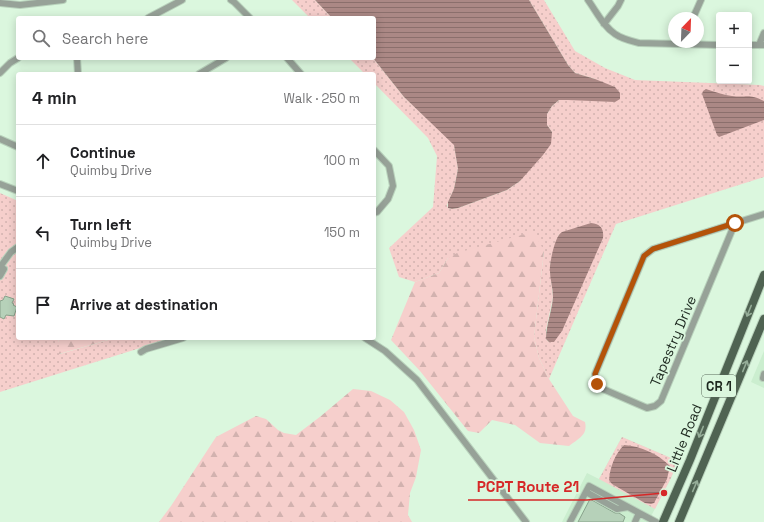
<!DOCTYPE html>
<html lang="en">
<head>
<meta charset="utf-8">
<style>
	body { margin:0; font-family:"Space Grotesk",sans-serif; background:#f2f2f2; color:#202124 }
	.controls { position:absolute; right:12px; top:12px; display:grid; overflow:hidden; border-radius:4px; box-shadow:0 2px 10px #0003 }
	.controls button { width:36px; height:36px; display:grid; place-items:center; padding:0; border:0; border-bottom:1px solid #e0e0e0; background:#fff; color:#202124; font:20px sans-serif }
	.compass { position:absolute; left:668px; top:12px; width:36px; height:36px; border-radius:50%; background:#fff; box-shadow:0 2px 10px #0003; rotate:23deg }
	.stop { position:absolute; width:12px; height:12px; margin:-9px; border:3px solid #b45309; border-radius:50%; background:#fff }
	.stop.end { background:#b45309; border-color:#fff; box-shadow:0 1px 4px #0008 }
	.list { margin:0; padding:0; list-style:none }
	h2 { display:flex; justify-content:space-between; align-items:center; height:52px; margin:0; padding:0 16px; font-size:17px }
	h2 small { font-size:13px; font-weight:400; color:#757577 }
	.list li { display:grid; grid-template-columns:26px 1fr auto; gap:12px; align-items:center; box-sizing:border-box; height:72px; padding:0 16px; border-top:1px solid #e0e0e0 }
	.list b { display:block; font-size:15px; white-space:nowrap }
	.list p { margin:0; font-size:13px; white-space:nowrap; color:#757577 }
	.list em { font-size:13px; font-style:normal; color:#757577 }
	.icon { flex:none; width:22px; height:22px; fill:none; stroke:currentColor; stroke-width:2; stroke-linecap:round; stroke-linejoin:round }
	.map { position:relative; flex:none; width:764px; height:522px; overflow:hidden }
	.search { position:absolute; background:#fff; box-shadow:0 2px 10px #0003; left:16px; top:16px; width:360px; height:44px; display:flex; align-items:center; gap:10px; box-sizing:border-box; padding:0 14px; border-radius:4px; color:#757577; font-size:15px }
	.panel { position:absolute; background:#fff; box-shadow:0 2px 10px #0003; left:16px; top:72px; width:360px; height:268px; border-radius:4px }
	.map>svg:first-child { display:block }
	.built { fill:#cbeecf }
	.grass { fill:url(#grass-dots); fill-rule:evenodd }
	.forest { fill:url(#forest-firs) }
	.water { fill:url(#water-rules) }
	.building { fill:#b6d1b9; stroke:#88a28b }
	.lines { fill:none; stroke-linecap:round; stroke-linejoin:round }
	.minor-casing { stroke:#b9d2bc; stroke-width:8 }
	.major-casing { stroke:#b9d2bc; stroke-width:10 }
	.minor { stroke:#97a298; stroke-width:6 }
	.major { stroke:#4f6352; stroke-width:8 }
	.oneway { stroke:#95ad98 }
	.route { stroke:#b45309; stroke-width:5 }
	.labels { text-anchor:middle; stroke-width:3.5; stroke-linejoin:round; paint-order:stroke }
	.shield { fill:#dbf7de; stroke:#566658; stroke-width:1 }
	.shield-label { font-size:13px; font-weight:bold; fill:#1d281f }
	.street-label { font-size:14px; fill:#1d281f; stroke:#dbf7de }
	.leader { fill:none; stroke:#d62828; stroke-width:1.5 }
	.callout-dot { fill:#d62828; stroke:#dbf7de; stroke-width:1.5 }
	.callout-label { font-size:15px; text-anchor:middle; font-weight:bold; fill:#d62828; stroke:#dbf7de; stroke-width:3.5; stroke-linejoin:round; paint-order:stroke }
</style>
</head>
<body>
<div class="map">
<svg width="764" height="522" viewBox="0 0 764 522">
	<defs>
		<pattern id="grass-dots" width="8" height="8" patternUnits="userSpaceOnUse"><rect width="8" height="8" fill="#f6cfcc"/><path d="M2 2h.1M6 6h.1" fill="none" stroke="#d2b2af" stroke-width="1.8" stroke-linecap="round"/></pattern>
		<pattern id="forest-firs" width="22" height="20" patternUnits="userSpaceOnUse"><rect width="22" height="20" fill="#f6cfcc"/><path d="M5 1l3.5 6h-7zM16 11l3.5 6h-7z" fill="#d2b2af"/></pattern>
		<pattern id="water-rules" width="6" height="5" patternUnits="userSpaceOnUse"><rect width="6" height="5" fill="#ab8885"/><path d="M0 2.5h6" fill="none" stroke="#8b6f6c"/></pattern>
	</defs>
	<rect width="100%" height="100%" fill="#dbf7de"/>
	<path class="built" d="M764,351V388L751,382Z
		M622,437L678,461L671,478L648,522H562L587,473L599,479Z"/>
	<path class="grass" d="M292,0H315L332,18H310Z
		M529,0H544L575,51L605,68L635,80L760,85L764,86V177L616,224L549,379L539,358L534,337L544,251L448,258L439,273L415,282L399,277L389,248L433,207L437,156L428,138L374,83V74H365L349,58H373L404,97L454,144L458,169L454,189L447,205L448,208L452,209L458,208L507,190L520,181L552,132L547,125V114L552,106L559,100H568L595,79L575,73L568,65ZM559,234L549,342L546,339V330L553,297L550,266Z
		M0,193L18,201V338H57L59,342L60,354L115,338H172L0,392Z
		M622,437L678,461L671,478L655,509L599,479Z"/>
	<path class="forest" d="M532,232L535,234L544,251L534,337L539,358L549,379L573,416L585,422C588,435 579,438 569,446L540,443L515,425L492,420L479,433L468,431L420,371L391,340L415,282L439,273L448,258L457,253Z
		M57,338H115L59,354V342Z
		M353,389L371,391L390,400L404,412L414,430L421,450L416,477L410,493L408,515L412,522H159L171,506L216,437L256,416L266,419L278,430L284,433L296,435L321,416Z"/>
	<path class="water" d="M315,0H529L568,65L575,73L595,79L615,87L620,93V99L615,102L568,100H559L552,106L547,114V125L552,132L551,144L543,155L520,181L507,190L458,208L452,209L448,208V202L454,189L458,169L454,145L404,97L373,58L374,18H332Z
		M706,89C715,92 724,95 732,96C747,98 748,93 764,101V120L719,137L717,135L702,94L703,91Z
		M591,223C601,224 604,229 603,238L562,331L554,342H549L546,339C546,325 552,311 553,297C553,287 549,276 550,266C551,258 555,236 562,232Z
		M624,445C641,446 658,454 670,466L667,479L654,503L651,504L645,503L612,484L609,480C610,467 615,454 624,445Z"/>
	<path class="building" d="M5,296L14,299L12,303L14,304L13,305L17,307L14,316L6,315L4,319L0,317V301L3,300Z
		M590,499L615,513H619L625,517L623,522H578Z"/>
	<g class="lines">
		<g class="minor-casing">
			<path id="minor" d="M231,0L234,2L250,18
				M588,0C596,11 603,26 615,34C622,39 631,41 639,43L719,45
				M0,3L20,5L63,0
				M148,18L182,0
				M693,18L701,0
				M604,24L618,6L621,0
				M749,45H764
				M759,45L764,33
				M77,58L78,74
				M287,58L301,74
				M0,73L10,63L18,58
				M199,74L226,58
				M0,139L18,147
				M374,150L389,166L393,186L388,199L377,212L374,213
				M0,184L18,191
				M735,223L661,401L655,406L647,408L603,389L597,384L595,374L644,256L653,249L764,214
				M0,267L11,252L18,247
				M0,268L4,269L0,276
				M365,338L385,351L417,380L526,522
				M141,352L146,349L183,338
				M764,374L763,378H764
				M586,492L617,509L628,507
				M570,522L589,486L656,522
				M635,522L639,513"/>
		</g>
		<g class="major-casing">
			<path id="major" d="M663,522L690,460L764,275
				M679,522L764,319"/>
		</g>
		<use href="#minor" class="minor"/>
		<use href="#major" class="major"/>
	</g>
	<defs><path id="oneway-shaft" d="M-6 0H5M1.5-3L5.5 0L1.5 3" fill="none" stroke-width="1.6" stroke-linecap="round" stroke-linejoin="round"/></defs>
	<g class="oneway">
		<use href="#oneway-shaft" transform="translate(749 311) rotate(112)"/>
		<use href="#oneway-shaft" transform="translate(745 366) rotate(-68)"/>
		<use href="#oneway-shaft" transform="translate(701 432) rotate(112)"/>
		<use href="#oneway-shaft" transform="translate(695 486) rotate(-67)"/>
	</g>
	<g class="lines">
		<path class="route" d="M597,384L595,374L644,256L653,249L735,223"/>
	</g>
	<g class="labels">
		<rect class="shield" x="702" y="375" width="34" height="22" rx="3"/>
		<g class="shield-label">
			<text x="719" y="391">CR 1</text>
		</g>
		<g class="street-label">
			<text transform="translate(673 341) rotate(-67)" y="5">Tapestry Drive</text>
			<text transform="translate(684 438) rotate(-68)" y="5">Little Road</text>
		</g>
	</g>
	<path class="leader" d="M664 493L587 500H468"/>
	<circle class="callout-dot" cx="664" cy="493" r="4"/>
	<g class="callout-label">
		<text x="528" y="492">PCPT Route 21</text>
	</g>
</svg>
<div class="controls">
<button>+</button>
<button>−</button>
</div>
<svg class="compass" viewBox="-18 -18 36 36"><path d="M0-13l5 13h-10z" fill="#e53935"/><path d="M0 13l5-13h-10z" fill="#757577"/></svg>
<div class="stop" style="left:735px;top:223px"></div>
<div class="stop end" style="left:597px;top:384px"></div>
<div class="search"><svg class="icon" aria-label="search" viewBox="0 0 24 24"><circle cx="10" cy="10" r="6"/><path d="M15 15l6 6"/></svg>Search here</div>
<section class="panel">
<h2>4 min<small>Walk · 250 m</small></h2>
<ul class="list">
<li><svg class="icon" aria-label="ahead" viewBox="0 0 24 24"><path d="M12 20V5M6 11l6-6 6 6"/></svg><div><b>Continue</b><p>Quimby Drive</p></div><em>100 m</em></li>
<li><svg class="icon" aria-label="left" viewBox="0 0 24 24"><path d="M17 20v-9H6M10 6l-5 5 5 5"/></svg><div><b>Turn left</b><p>Quimby Drive</p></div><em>150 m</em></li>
<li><svg class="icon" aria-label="arrive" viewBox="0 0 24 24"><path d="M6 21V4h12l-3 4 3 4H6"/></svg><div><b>Arrive at destination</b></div></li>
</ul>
</section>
</div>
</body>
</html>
